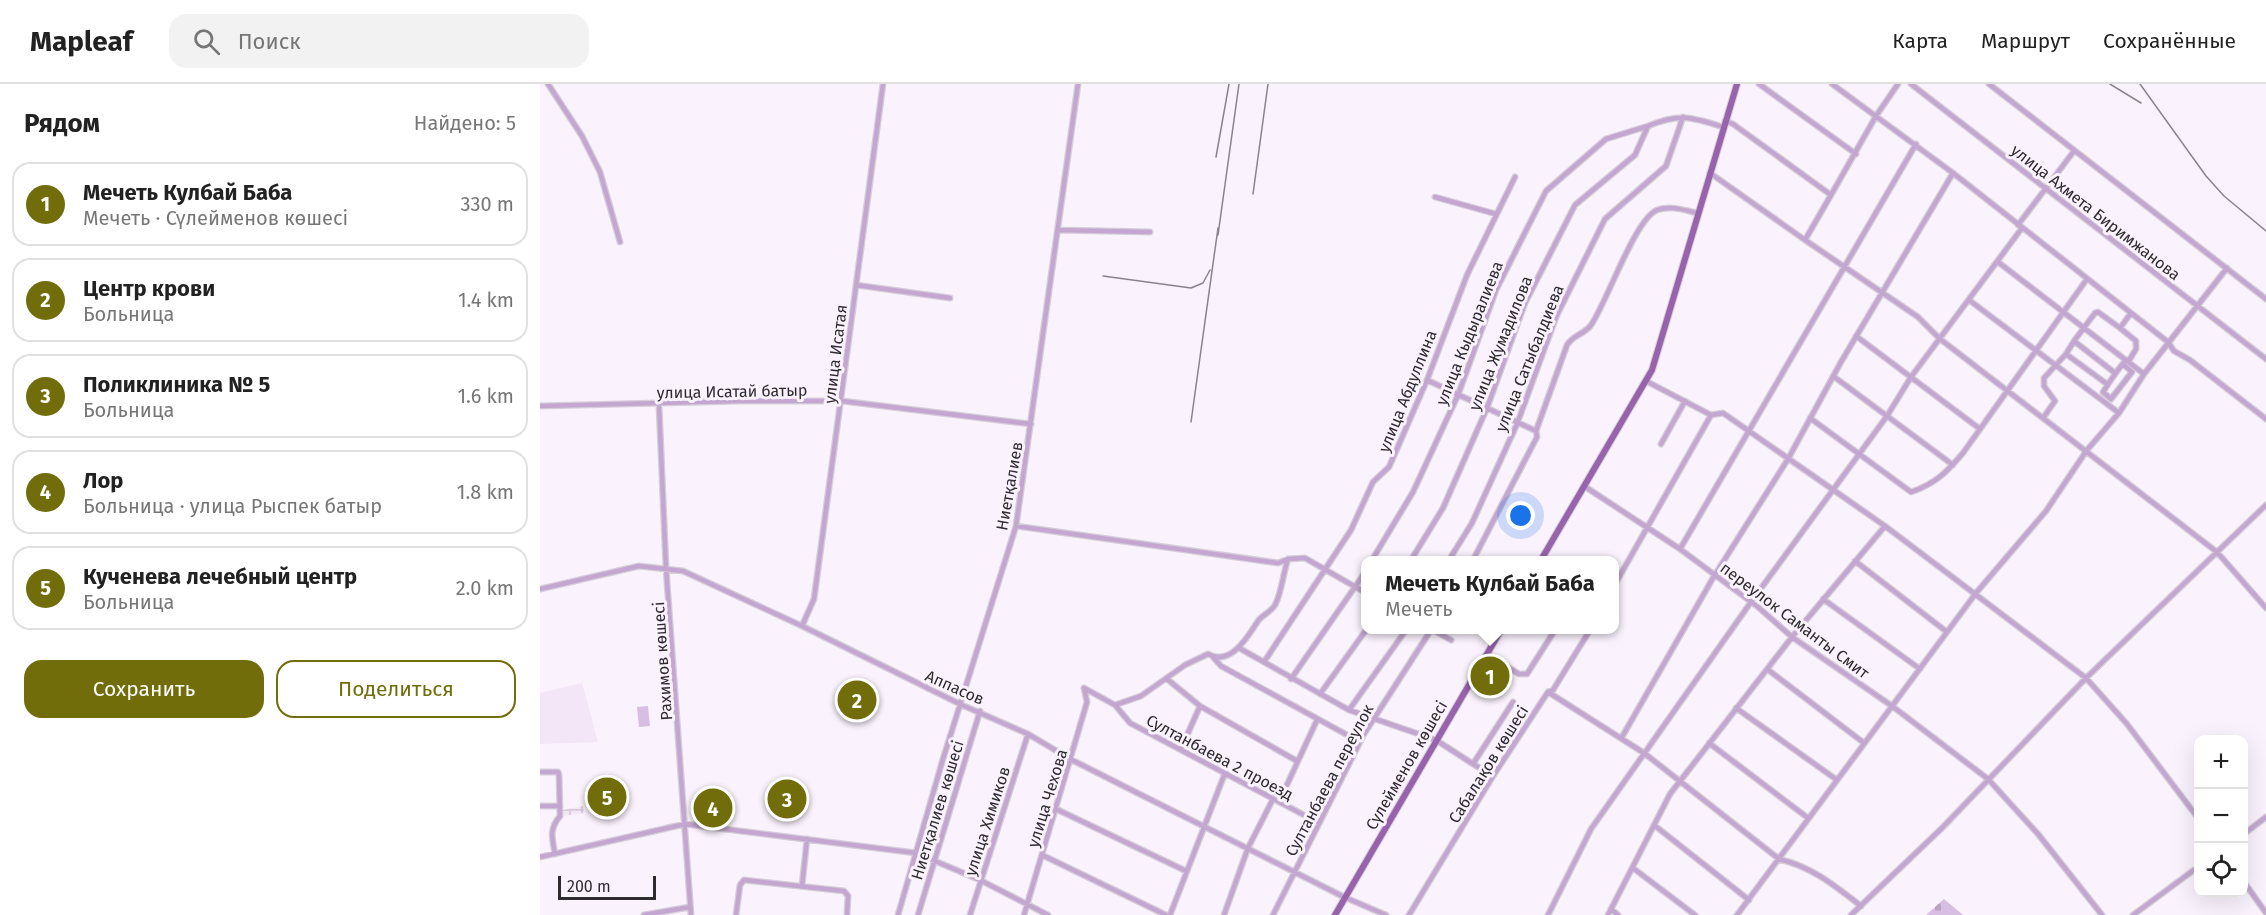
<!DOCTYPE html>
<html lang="ru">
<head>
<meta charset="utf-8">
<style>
	body { margin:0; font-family:"Fira Sans",sans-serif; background:#f2f2f2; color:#222 }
	.controls { position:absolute; right:18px; bottom:18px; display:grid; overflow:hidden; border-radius:12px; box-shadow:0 6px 24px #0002 }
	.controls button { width:54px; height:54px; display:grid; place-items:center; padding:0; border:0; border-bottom:2px solid #e0e0e0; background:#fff; color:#222; font:30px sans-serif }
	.scale { position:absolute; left:18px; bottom:15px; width:98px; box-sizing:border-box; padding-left:6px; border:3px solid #2e2b2f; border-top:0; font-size:16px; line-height:21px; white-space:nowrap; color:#2e2b2f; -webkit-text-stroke:4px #faf2fd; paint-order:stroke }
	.you { position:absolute; left:981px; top:432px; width:21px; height:21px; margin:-15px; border:4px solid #fff; border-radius:50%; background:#1a73e8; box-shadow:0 0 0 9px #1a73e833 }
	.badge { display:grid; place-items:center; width:39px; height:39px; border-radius:50%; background:#716d0b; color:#fff; font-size:20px; font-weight:700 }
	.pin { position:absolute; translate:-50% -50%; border:3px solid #fff; box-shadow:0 2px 6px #0006 }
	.popup { position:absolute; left:821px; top:472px; width:258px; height:78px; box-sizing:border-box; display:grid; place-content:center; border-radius:12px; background:#fff; filter:drop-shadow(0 2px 4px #0005); font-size:20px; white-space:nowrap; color:#767676 }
	.popup b { font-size:22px; color:#222 }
	.popup::after { content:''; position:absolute; left:50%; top:100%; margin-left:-12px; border:12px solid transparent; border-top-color:#fff }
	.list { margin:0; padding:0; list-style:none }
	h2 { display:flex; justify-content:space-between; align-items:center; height:78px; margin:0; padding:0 24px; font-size:26px }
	h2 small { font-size:20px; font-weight:400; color:#767676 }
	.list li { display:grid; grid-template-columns:39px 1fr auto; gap:18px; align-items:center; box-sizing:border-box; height:84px; margin:0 12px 12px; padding:0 12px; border:2px solid #e0e0e0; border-radius:18px }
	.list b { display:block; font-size:22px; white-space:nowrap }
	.list p { margin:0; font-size:20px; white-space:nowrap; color:#767676 }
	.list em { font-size:20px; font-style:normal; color:#767676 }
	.actions { display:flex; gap:12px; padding:18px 24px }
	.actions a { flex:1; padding:14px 0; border:2px solid #716d0b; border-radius:18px; text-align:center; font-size:21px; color:#716d0b }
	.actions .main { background:#716d0b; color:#fff }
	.icon { flex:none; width:33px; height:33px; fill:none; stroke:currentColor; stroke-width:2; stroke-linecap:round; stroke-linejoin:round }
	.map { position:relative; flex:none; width:1726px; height:831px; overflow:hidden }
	header { display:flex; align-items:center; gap:36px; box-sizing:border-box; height:84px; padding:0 30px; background:#fff; border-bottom:2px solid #e0e0e0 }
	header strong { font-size:28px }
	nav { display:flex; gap:33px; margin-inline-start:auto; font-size:21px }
	.search { width:420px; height:54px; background:#f2f2f2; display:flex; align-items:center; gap:15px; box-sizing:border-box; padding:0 21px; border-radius:18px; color:#767676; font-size:22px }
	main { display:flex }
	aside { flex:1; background:#fff }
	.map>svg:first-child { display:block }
	.built { fill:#f2e6f7 }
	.industrial { fill:url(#industrial-grid) }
	.cemetery { fill:url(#cemetery-stones) }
	.garden { fill:#d9bee4 }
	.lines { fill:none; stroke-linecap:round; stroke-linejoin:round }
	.minor-casing { stroke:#d5ced8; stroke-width:7 }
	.major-casing { stroke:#d5ced8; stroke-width:8 }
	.minor { stroke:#c4a7d0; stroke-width:4.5 }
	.major { stroke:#9962ad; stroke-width:6 }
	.rail { stroke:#89848b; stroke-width:1.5 }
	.labels { text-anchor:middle; stroke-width:6; stroke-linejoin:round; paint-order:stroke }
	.street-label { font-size:16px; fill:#2e2b2f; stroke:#faf2fd }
</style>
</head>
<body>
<header>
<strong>Mapleaf</strong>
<div class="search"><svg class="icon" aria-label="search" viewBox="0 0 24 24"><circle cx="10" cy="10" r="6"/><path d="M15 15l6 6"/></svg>Поиск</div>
<nav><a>Карта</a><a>Маршрут</a><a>Сохранённые</a></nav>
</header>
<main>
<aside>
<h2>Рядом<small>Найдено: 5</small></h2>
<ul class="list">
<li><span class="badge">1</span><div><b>Мечеть Кулбай Баба</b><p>Мечеть · Сүлейменов көшесі</p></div><em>330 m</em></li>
<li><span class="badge">2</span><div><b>Центр крови</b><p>Больница</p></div><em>1.4 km</em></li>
<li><span class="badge">3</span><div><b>Поликлиника № 5</b><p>Больница</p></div><em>1.6 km</em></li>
<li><span class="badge">4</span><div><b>Лор</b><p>Больница · улица Рыспек батыр</p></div><em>1.8 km</em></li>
<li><span class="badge">5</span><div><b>Кученева лечебный центр</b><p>Больница</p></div><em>2.0 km</em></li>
</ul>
<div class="actions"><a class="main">Сохранить</a><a>Поделиться</a></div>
</aside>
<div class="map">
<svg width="1726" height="831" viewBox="0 0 1726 831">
	<defs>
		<pattern id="industrial-grid" width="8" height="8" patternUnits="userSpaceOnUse" patternTransform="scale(1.5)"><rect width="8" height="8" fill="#f2e6f7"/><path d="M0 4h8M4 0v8" fill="none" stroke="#d0c5d4"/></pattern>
		<pattern id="cemetery-stones" width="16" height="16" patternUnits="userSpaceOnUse" patternTransform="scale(1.5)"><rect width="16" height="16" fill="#d9bee4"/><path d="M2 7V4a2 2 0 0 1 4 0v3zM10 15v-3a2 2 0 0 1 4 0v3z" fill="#bba3c4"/></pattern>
	</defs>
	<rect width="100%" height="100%" fill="#faf2fd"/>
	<path class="built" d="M42,599L58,658L0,660V609Z"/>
	<path class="industrial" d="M43,722L44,729L24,732L23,726Z"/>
	<path class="cemetery" d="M1404,815L1423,831H1386Z"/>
	<path class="garden" d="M108,622L110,642L99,643L97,623Z"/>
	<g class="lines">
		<g class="minor-casing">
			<path id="minor" d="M8,0L42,52L60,88L80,158
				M1219,0L1316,70
				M1292,0L1413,89L1628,258L1634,267L1650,276L1726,335
				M1371,0L1726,275
				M1449,0L1726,215
				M1185,37L1193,40L1291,111L1336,32L1358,0
				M1170,89L1265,156
				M1291,111L1265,156L1378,233L1400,255L1677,468L1726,524
				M895,113L956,130
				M1478,141L1534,67
				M518,146L610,148
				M1458,178L1604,290
				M316,201L410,214
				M1429,216L1579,329
				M1580,244L1596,257V265L1590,275L1586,277
				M1316,252L1440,345
				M1534,257L1555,229L1558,228L1580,244L1591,229
				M1583,280L1592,288L1571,315L1563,308C1570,297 1577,286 1586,276
				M1293,292L1413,381
				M887,296L996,347
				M1106,297L1171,331L1183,329L1345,442L1546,594L1587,640L1658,734
				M1567,300L1526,270L1534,257L1575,289
				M119,321L126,484L151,831
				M0,322L199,317H302L491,340
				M1270,334L1371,408C1395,400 1407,388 1423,369L1547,195
				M1503,334L1515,317L1504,302V294L1526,270
				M1121,360L1145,317
				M1044,402L1140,465L1218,523L1252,553L1352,622L1448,695L1498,750L1562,831
				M476,442L738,479L748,475L765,474L826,509
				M1140,465L1376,60
				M832,476L873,408L918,311L956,206L1006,107L1066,55L1108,42
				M871,476L903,424L947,324L985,219L1035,121L1095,71L1108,42C1140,29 1151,33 1183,43
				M909,476L932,439L977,340L1016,233L1065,135L1126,82L1143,33
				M933,476L997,353L996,347L1027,261C1033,251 1045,250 1051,241C1067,218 1095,135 1117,126C1130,121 1144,126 1157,129
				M1315,477L1407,548
				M1074,502L1171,331
				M0,505L99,482L143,487L262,542L422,621L488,650L532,676L804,813L846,831
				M1283,515L1380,585
				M262,542L274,515L343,0
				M893,546L911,556
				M699,564L809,626L896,656L933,680
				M947,570L979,590H987L1015,546
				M673,573L681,582L820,658
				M724,578L811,446L833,398L849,383L887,296L927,191L975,93
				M1227,585L1324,659
				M627,595L660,622L757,677
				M751,595L826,487
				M544,604L575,621L590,639L779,739
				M1008,608L1104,669L1239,775C1272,783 1294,801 1321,822
				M780,610L826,546
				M575,621L601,612L645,581L668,570C691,583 708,552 718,537C722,531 731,528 735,521C742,508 743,489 748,475
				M1196,624L1297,696
				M809,626L866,546
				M1082,653L1173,494L1248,375L1301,278L1413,89
				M1169,659L1268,734
				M641,665L660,622
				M0,688H18L19,691L20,732C9,745 12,754 15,770
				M953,692L933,680L973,618
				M739,718L777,636
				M0,722H20
				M516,725L646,787
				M1114,741L1209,816
				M1704,750L1726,733
				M502,771L626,831
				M0,773L145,740L376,769L440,796L508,831
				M1093,784L1155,831
				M1704,798L1726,829
				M262,802L267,755
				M1071,825L1078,831
				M104,831L150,823
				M196,831L200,801L204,796L304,807L308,812L307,831
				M358,831L403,675L476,442L538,0
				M378,831L440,627
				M430,831L488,650
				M484,831L547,618L544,604
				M630,831L685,689
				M684,831L708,764L733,715
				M733,831L824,650L891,546
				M869,831L953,692L1008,608L1013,606L1050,546
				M1008,831L1051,745L1211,518L1347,332L1371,293L1482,144
				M1068,831L1130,710L1252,553L1345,442
				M1197,831L1436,509L1506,427L1547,366L1579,329L1604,290L1687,184
				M1311,831L1403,743L1546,594L1726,421
				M1593,831L1658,783"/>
		</g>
		<g class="major-casing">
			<path id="major" d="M1001,476L1112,286L1197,0
				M795,831L961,546"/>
		</g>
		<use href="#minor" class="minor"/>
		<use href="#major" class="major"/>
		<path class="rail" d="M1570,0L1601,19
			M1600,0L1666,92L1684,112L1726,147
			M676,73L689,0
			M713,110L728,0
			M678,151L699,0
			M563,192L651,204L663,199L670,186
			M651,338L678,144"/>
	</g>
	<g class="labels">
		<g class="street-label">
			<text transform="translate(1556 128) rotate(38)" y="6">улица Ахмета Биримжанова</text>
			<text transform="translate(929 249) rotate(-68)" y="6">улица Кыдыралиева</text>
			<text transform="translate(960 259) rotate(-68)" y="6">улица Жумадилова</text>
			<text transform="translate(295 270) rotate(-83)" y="6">улица Исатая</text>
			<text transform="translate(989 274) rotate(-68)" y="6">улица Сатыбалдиева</text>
			<text transform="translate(192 307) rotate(-1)" y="6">улица Исатай батыр</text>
			<text transform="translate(867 307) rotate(-68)" y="6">улица Абдуллина</text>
			<text transform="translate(469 402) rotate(-80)" y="6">Ниетқалиев</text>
			<text transform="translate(1255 536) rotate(37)" y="6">переулок Саманты Смит</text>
			<text transform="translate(122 577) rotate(-94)" y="6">Рахимов көшесі</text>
			<text transform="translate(415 603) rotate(24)" y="6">Аппасов</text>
			<text transform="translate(680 673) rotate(28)" y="6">Султанбаева 2 проезд</text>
			<text transform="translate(948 680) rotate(-58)" y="6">Сабалақов көшесі</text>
			<text transform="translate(866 681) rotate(-60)" y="6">Сүлейменов көшесі</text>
			<text transform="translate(789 696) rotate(-62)" y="6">Султанбаева переулок</text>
			<text transform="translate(507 714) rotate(-73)" y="6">улица Чехова</text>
			<text transform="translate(397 726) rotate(-73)" y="6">Ниетқалиев көшесі</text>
			<text transform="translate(447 737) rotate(-72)" y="6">улица Химиков</text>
		</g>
	</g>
</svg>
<div class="controls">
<button>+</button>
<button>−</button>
<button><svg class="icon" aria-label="locate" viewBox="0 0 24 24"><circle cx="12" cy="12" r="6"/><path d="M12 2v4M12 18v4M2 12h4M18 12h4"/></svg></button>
</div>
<div class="scale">200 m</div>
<div class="you"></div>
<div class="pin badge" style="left:950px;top:592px">1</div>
<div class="popup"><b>Мечеть Кулбай Баба</b>Мечеть</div>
<div class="pin badge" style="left:317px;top:616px">2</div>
<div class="pin badge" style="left:247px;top:715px">3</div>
<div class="pin badge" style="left:173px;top:724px">4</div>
<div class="pin badge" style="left:67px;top:713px">5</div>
</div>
</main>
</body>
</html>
